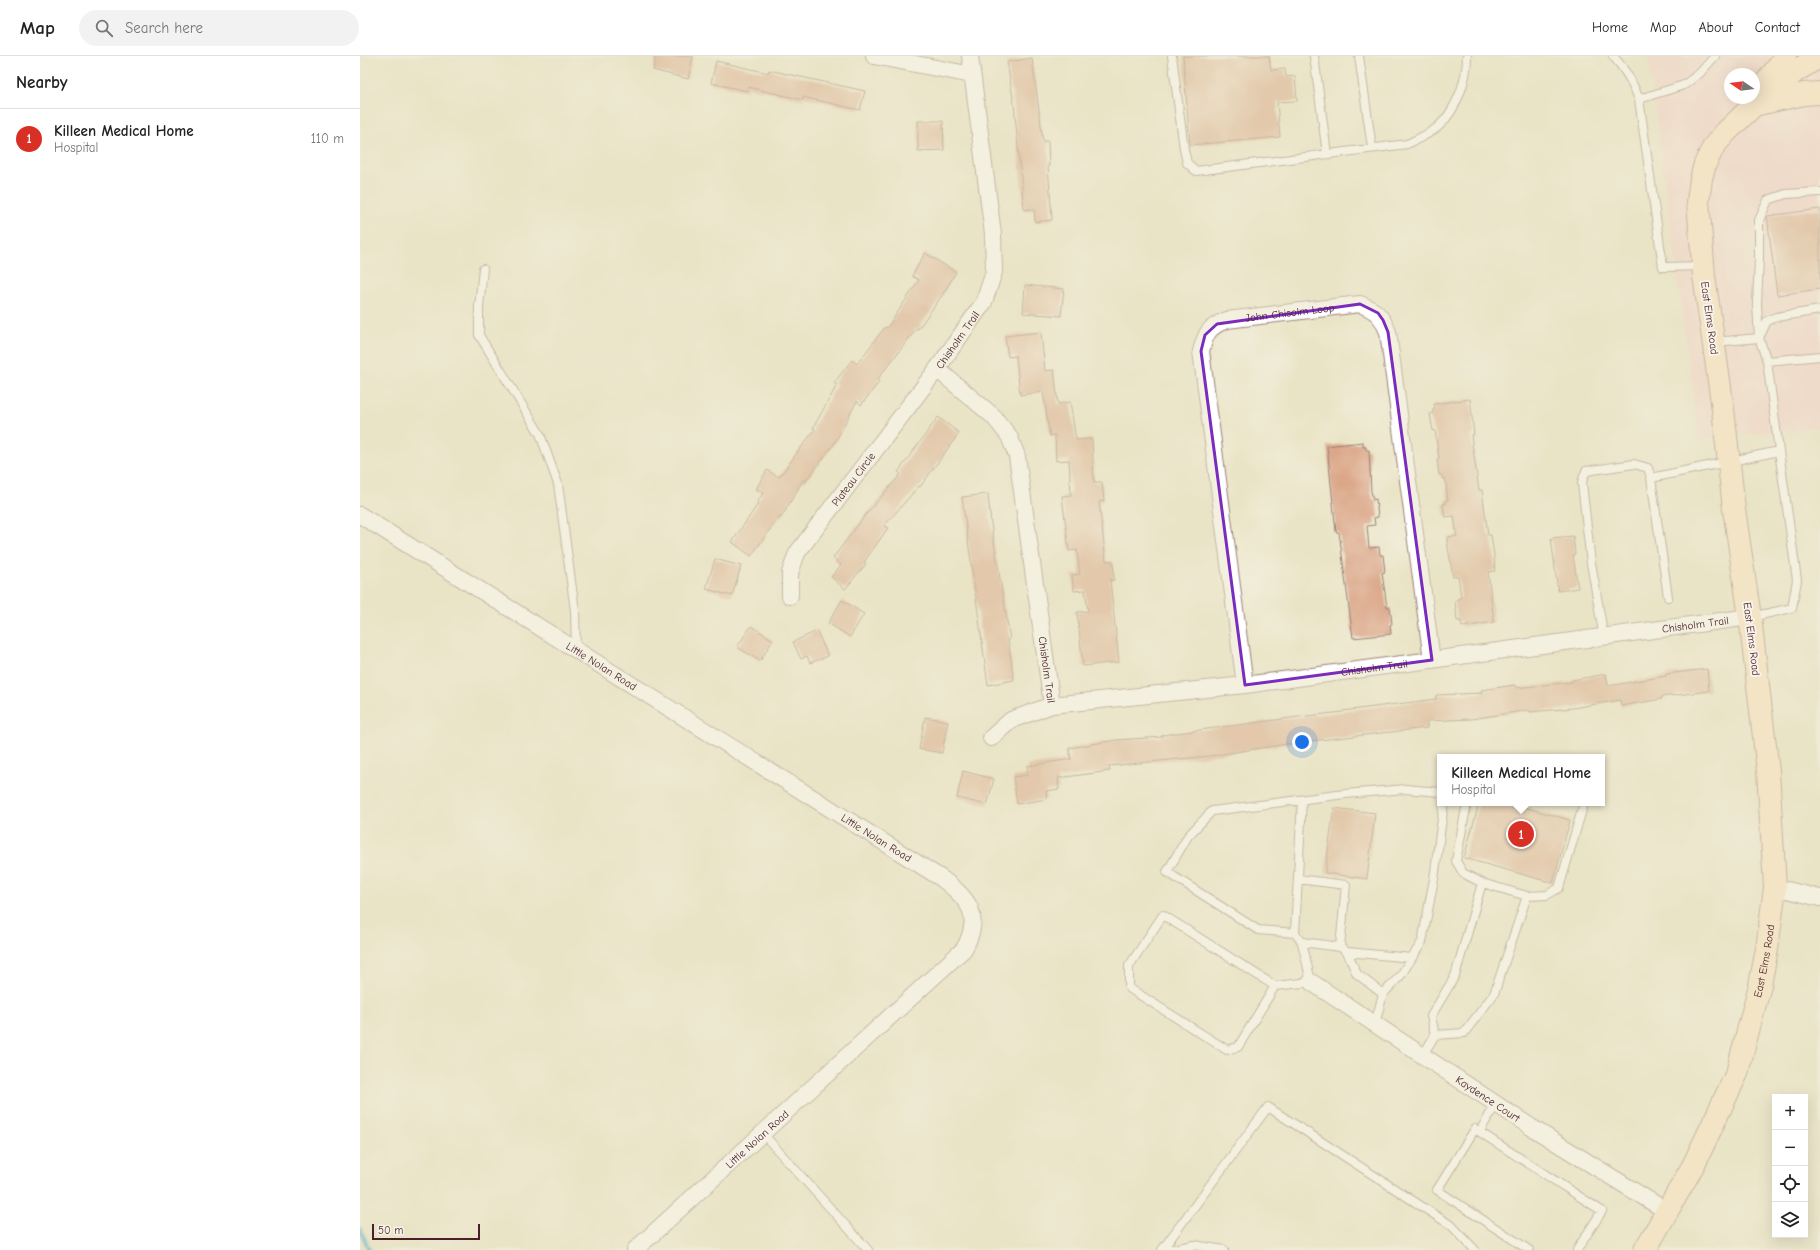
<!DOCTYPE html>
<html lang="en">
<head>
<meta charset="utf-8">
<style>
	body { margin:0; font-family:"Comic Neue",sans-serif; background:#f2f2f2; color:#222 }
	.controls { position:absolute; right:12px; bottom:12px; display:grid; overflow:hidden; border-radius:0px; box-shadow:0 4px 16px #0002 }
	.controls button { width:36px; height:36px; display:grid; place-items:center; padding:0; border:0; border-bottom:1px solid #e0e0e0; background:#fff; color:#222; font:20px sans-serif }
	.compass { position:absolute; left:1364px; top:12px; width:36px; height:36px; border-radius:50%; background:#fff; box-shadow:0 4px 16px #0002; rotate:283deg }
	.scale { position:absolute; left:12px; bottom:10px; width:108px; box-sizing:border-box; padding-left:4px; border:2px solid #4a1f2b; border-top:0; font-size:11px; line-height:14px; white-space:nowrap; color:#4a1f2b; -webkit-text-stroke:3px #f7f3e8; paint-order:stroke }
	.you { position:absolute; left:942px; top:686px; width:14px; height:14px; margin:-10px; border:3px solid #fff; border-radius:50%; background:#1a73e8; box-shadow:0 0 0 6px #1a73e833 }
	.badge { display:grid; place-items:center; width:26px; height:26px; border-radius:50%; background:#d93025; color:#fff; font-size:13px; font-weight:700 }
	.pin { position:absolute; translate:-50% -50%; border:2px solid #fff; box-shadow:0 1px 4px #0006 }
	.popup { position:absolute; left:1077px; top:698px; width:168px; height:52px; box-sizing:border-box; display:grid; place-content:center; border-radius:0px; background:#fff; filter:drop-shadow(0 1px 3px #0005); font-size:13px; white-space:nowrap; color:#767676 }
	.popup b { font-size:15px; color:#222 }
	.popup::after { content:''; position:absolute; left:50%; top:100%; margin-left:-8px; border:8px solid transparent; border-top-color:#fff }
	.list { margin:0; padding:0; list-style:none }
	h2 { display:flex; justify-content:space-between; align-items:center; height:52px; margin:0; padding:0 16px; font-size:17px }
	h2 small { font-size:13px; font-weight:400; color:#767676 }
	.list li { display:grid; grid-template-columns:26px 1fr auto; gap:12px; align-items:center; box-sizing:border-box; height:60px; padding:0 16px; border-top:1px solid #e0e0e0 }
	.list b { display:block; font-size:15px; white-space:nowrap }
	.list p { margin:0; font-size:13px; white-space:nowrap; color:#767676 }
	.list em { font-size:13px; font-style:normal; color:#767676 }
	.icon { flex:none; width:22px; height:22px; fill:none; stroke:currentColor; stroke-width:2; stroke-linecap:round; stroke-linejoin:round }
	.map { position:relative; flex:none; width:1460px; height:1194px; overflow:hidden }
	header { display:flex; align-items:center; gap:24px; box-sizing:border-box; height:56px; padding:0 20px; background:#fff; border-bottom:1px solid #e0e0e0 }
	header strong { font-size:19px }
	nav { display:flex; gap:22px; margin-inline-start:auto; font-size:14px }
	.search { width:280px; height:36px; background:#f2f2f2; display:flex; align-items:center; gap:10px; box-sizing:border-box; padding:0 14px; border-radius:22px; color:#767676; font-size:15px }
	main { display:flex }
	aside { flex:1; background:#fff }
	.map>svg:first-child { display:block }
	.built { fill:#f7d0cc; fill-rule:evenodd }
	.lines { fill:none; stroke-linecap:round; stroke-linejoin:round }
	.stream { stroke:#54add2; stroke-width:4.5 }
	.building { fill:#dba789 }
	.lane-casing { stroke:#9a8278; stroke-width:10 }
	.street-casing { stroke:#9a8278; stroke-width:18 }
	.secondary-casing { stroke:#9a8278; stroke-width:24 }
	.lane { stroke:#fff; stroke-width:8 }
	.street { stroke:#fff; stroke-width:16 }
	.secondary { stroke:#fee5c5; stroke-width:22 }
	.marked { fill:none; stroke:#7b2cbf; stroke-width:3; stroke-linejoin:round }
	.labels { text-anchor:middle; stroke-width:4; stroke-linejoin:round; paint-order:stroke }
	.street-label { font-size:11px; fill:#4a1f2b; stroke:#f7f3e8 }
</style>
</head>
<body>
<header>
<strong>Map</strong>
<div class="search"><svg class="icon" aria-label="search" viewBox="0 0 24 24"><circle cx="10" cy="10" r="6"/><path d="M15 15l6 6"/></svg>Search here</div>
<nav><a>Home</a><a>Map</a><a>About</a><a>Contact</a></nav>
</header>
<main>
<aside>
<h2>Nearby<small></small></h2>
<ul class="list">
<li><span class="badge">1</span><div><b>Killeen Medical Home</b><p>Hospital</p></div><em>110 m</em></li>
</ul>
</aside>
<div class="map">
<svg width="1460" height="1194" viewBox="0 0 1460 1194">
	<rect width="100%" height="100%" fill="#f7f3e8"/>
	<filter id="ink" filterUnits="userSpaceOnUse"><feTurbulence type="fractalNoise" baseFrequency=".025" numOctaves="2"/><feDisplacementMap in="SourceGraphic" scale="8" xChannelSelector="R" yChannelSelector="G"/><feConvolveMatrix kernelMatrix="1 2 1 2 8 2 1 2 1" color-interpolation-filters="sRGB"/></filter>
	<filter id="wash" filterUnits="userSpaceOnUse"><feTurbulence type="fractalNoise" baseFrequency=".012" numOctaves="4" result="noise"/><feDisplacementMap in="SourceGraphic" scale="16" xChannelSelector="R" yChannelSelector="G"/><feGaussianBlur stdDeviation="0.9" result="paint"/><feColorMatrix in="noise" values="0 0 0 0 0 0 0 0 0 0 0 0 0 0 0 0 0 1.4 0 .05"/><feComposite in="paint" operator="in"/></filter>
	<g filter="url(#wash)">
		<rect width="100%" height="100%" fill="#eae4c6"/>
		<path class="built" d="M1288,0H1460V371L1339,384ZM1370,18H1394V42H1370Z"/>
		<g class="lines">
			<path class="stream" d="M0,1173L9,1194"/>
		</g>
		<g id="blocks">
			<path class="building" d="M296,0H333L328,23L293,14Z
				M823,0H909L911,14L925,13L926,21L935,20L937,45L917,46L920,81L830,89Z
				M672,2L683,85H688L689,110H688L692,164L675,166L674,153L664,154L654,48L647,6Z
				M356,5L408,17L409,14L505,35L500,54L443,41V44L388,31L387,35L351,27Z
				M558,65H583L584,94L558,95Z
				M1460,153V233L1417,239L1407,160Z
				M565,197L596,216L583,238L558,273L557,272L517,324L519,326L501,349L497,345L474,388L445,426L443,424L421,462L419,461L391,500L372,486L398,448L397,447L403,437L396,433L407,414L419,421L455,373L453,372L477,329L474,327L492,304L497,308L525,271L527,272L559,224L552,220Z
				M665,229L704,233L701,260L663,257Z
				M681,276L685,315L694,314L698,348L710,346L716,384L732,383L734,426H742L744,445L739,446L746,505H753L754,524H750L759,606L723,610L717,556L728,555L725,534L714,535L712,519L720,518L717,494L709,495L702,440L711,439L709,404L696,405L695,379L690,380L683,336L660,339L656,300L648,301L645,280Z
				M1110,343L1114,379H1111L1119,434H1122L1128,479H1131L1134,499L1135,515L1128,516L1134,566L1102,571L1101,565H1097L1095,545L1101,541L1098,520L1093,521L1087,485L1088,481L1097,480L1094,460L1085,461L1083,448H1086L1085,444H1088L1085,422L1082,423V419H1079L1077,403H1079L1075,374L1073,375L1070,358L1073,357V353H1075L1074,348Z
				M578,361L599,377L560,431L559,430L524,470L528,472L504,506L506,508L485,533L471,521L481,509L473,502L506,458L541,418L538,416Z
				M1003,386V391H1006V394H1009L1011,435L1013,444L1016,443L1018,461L1014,462L1015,469L1007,470L1009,492L1019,491L1020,499H1023L1025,516L1022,517L1027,551H1030L1032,568L1030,569L1031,578L993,582L979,476H976L967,390Z
				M628,438L631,468L650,583H648L654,624L628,629L602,441Z
				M1213,480L1215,498L1213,499L1218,532L1198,535L1191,482Z
				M355,503L381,510L372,540L346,533Z
				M482,544L504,558L490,581L468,567Z
				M391,570L413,584L400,605L377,591Z
				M457,575L468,600L450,607L447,600L441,603L433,586Z
				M1347,613L1349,635L1301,641L1302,643L1261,650L1260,644L1213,652L1170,656L1169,654L1111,663L1067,665V672L933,687L850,700L749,710L750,715L698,722L699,733L686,735L687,743L657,748L653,721L668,719L667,710L711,703L709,692L756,684L802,681V679L938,661L983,656V655L1076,643V639L1122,637L1121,634L1155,629L1156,632L1212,626V624L1246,618L1248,630L1306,620V618Z
				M565,661L588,665L582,697L559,693Z
				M603,715L634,723L627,749L597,742Z
				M1119,747H1149L1210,764L1193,827L1104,802Z
				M974,752L1015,757L1007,823L965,817Z"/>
		</g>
	</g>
	<g filter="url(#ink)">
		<use href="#blocks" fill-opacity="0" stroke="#9a8278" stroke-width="1"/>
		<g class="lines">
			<g class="lane-casing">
				<path id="lane" d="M812,0L824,93L827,107L836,115L1047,88C1058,83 1070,78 1079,70C1097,53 1107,24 1107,0
					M954,0L967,98
					M999,0L1012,92
					M1253,0C1265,13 1273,27 1279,43L1303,211L1342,210
					M1279,43L1324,29L1340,17L1355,0
					M123,213L119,251V279L180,378L198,428L215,555L216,594
					M1354,286L1399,282L1407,265L1416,261L1460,254
					M1407,305L1460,300
					M1291,422L1308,541
					M1391,561L1432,552L1437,524L1419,395
					M1244,582L1231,507L1223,436L1222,426L1226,415L1274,408L1288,412L1291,422L1419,395L1407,305L1399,282L1397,248L1399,203V164L1408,144L1426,138L1460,136
					M938,823L986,829L980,891
					M1122,827L1167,840
					M935,877L942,744
					M942,886L980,891L987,896L997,918L1023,938L1041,919L1062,886L1074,823L1084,747
					M987,896L1052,902
					M915,930L803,859L769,910V932L867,994L878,991L915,930L951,926L942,886L935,877L898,874L807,816L828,780L852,755L985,738L1046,733L1080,736
					M1015,968L1023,938
					M1075,979L1104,977L1134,938L1167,840L1187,839L1199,832L1224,747
					M1063,999L1075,979L1071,960L1095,920L1122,827L1103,817L1096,805L1107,747
					M1120,1075L1136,1048
					M403,1078L508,1194
					M802,1194L908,1051L1092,1170L1115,1194
					M808,1194L834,1189L864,1194
					M1169,1194L1077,1134L1115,1073L1242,1155L1217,1194"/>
			</g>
			<g class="street-casing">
				<g id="street">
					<path d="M514,0L612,19"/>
					<path id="s1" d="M577,313L633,360L649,380L657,400L692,649"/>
					<path id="s2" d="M0,459L581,822C609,843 623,859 604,893L275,1194"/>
					<path id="s3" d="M430,540V517L437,497L577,313L624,246L634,216L633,178L610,0"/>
					<path id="s4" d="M885,629L841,295C846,277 848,271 867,264L1000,248C1017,255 1021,259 1028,276L1072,604"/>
					<path id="s5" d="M631,682L651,664L692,649L885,629L1390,561"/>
					<path d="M1415,831L1460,842"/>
					<path id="s6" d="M951,926L1171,1071L1308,1156"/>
				</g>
			</g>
			<g class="secondary-casing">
				<g id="secondary">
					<path d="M1404,29L1422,6L1425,0"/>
					<path d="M1398,48L1444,38L1460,37"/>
					<path id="s7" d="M1285,1194L1334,1108L1377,1017L1400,929L1407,893L1415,831L1408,715L1390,561L1374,453L1363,353L1344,220L1338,145L1341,123L1345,108L1354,90L1366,76L1395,48L1436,15L1460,0"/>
				</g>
			</g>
			<use href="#lane" class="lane"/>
			<use href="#street" class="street"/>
			<use href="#secondary" class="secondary"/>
		</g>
	</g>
	<path d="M0 0H1460V1194H0ZM1000,248L1018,257L1023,264L1028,276L1072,604L885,629L841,295L845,279L857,268Z" fill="#eae4c6" fill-opacity=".55" fill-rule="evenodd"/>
	<path class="marked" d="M1000,248L1018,257L1023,264L1028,276L1072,604L885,629L841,295L845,279L857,268Z"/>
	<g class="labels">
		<g class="street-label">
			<text dy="4" stroke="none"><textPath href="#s4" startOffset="443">John Chisolm Loop</textPath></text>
			<text transform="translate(1350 262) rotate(82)" y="4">East Elms Road</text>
			<text dy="4" stroke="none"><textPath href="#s3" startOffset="311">Chisholm Trail</textPath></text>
			<text dy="4" stroke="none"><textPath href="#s3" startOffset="137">Plateau Circle</textPath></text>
			<text dy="4" stroke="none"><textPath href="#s5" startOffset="719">Chisholm Trail</textPath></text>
			<text transform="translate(1392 583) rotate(83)" y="4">East Elms Road</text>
			<text dy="4" stroke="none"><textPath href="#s2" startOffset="285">Little Nolan Road</textPath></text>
			<text dy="4" stroke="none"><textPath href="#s1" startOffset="336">Chisholm Trail</textPath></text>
			<text dy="4" stroke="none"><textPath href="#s5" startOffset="395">Chisholm Trail</textPath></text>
			<text dy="4" stroke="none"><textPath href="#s2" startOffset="609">Little Nolan Road</textPath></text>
			<text dy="4" stroke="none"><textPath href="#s7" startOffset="315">East Elms Road</textPath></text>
			<text dy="4" stroke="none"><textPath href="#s6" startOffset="212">Kaydence Court</textPath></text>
			<text transform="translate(397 1083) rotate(-42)" y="4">Little Nolan Road</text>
		</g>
	</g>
</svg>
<div class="controls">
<button>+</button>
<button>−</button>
<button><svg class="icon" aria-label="locate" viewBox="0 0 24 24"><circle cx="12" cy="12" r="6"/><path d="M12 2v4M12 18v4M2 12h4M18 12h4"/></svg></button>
<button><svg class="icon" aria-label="layers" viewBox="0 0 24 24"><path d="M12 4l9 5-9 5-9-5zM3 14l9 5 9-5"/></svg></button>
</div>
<svg class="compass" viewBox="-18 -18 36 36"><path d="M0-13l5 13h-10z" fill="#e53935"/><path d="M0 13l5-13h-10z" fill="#767676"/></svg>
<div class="scale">50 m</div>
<div class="you"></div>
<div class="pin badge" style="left:1161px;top:778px">1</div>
<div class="popup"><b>Killeen Medical Home</b>Hospital</div>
</div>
</main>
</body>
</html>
